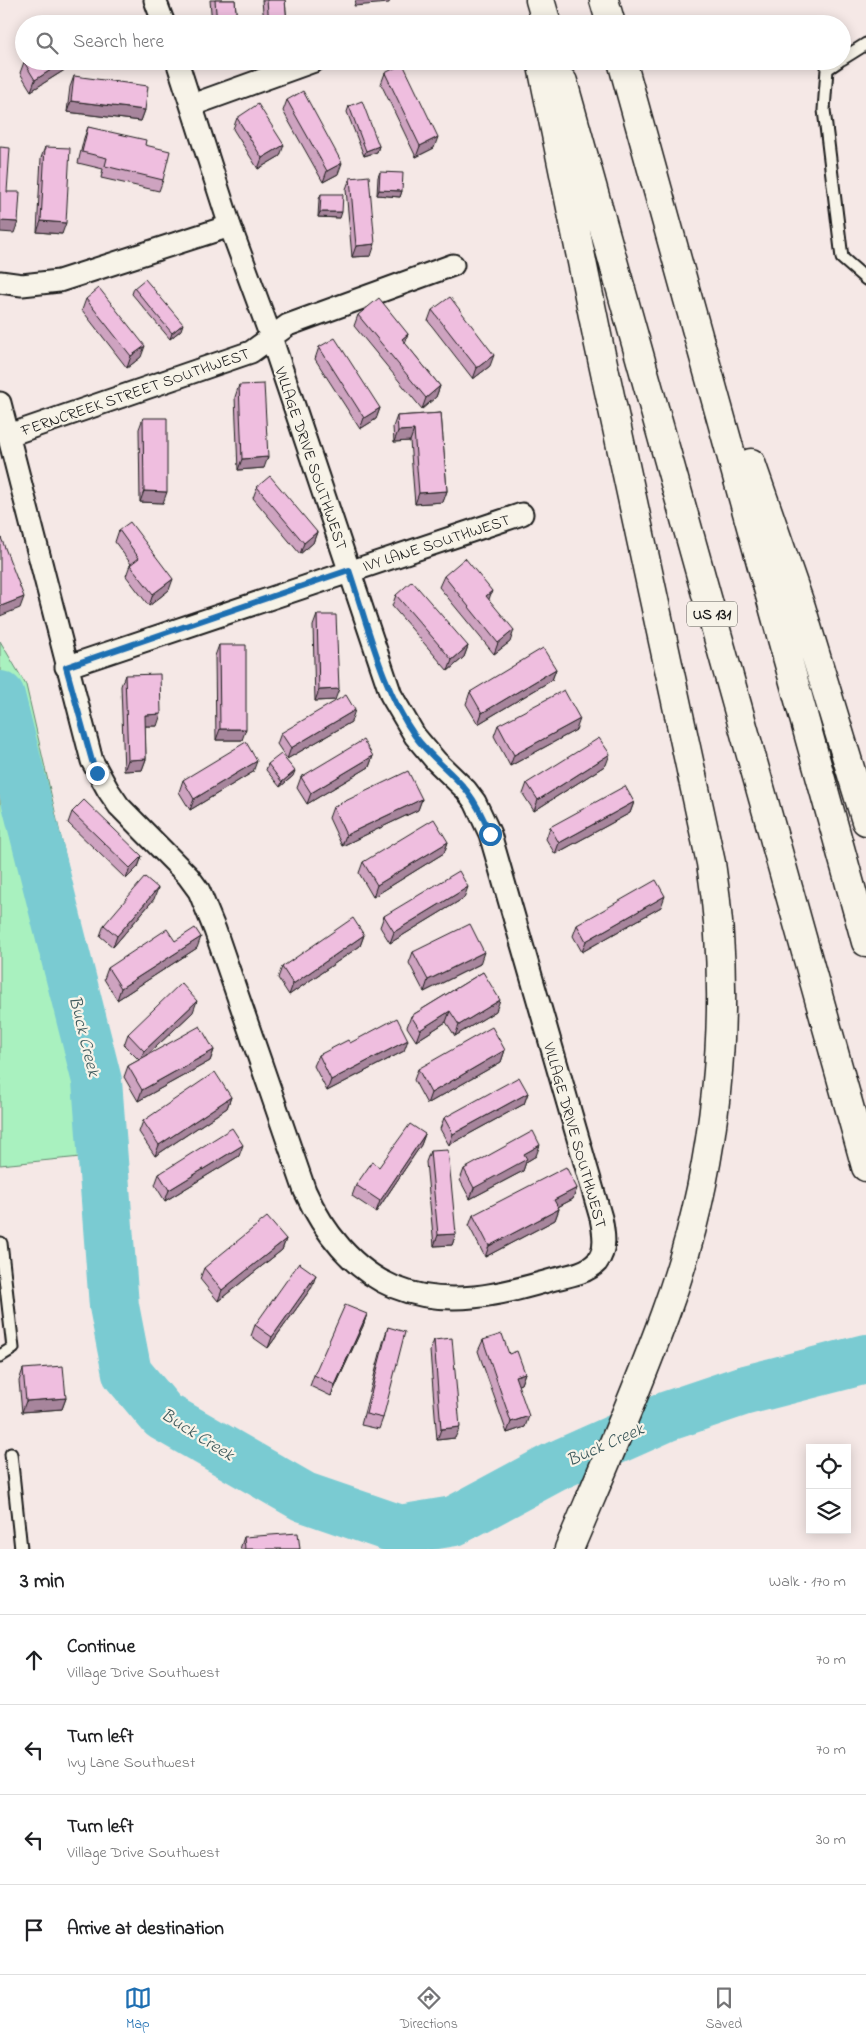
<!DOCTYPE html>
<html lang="en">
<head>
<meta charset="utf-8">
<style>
	body { margin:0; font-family:"Indie Flower",sans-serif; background:#f2f2f2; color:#202124 }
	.controls { position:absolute; right:15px; bottom:15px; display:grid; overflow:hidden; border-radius:0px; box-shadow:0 2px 12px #0003 }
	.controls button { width:45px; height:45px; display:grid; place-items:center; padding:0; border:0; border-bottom:1px solid #e0e0e0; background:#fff; color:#202124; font:25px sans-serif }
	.stop { position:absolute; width:15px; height:15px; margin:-11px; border:4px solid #1f6fb2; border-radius:50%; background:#fff }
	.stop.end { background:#1f6fb2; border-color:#fff; box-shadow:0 1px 5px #0008 }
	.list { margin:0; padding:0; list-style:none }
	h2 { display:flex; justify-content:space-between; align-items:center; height:65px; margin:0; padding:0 20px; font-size:21px }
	h2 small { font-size:16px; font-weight:400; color:#757577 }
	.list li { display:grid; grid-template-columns:32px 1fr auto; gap:15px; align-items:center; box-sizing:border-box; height:90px; padding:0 20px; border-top:1px solid #e0e0e0 }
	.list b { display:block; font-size:19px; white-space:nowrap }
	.list p { margin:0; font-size:16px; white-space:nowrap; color:#757577 }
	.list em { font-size:16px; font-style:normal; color:#757577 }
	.icon { flex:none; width:28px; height:28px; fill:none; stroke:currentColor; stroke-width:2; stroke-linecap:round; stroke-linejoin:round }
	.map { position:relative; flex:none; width:866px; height:1549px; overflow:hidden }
	.search { position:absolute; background:#fff; box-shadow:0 2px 12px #0003; left:15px; right:15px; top:15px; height:55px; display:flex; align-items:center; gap:12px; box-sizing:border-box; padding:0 18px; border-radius:28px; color:#757577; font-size:19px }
	.sheet { height:425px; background:#fff }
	nav { display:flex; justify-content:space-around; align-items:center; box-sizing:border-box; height:70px; border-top:1px solid #e0e0e0; background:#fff; font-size:14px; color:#757577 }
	nav a { display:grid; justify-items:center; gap:2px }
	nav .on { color:#1f6fb2 }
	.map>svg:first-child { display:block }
	.green { fill:#a9f1bf; stroke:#62866e }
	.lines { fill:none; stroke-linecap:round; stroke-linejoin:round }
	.river { stroke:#7acbd2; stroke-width:50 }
	.lane-casing { stroke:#1c1c1c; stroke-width:15 }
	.street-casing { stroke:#1c1c1c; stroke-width:25 }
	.highway-casing { stroke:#1c1c1c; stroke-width:31 }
	.lane { stroke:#f7f3e8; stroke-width:11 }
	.street { stroke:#f7f3e8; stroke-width:21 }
	.highway { stroke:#f7f3e8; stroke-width:28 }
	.wall { fill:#cea3c0; stroke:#1c1c1c }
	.shaded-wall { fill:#a7859c; stroke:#1c1c1c }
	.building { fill:#efbedf; stroke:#1c1c1c }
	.route { stroke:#1f6fb2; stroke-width:6 }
	.labels { text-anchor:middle; stroke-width:4.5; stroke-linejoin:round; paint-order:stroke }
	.shield { fill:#f7f3e8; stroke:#5e5c59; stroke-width:1 }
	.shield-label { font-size:15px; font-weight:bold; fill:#1c1c1c }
	.street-label { font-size:16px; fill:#1c1c1c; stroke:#f7f3e8 }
	.water-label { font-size:18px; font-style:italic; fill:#3d595c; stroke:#f7f3e8 }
</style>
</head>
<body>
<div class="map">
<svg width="866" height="1549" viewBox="0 0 866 1549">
	<rect width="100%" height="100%" fill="#f5e8e6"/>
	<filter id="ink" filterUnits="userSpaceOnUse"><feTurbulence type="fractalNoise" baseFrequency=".02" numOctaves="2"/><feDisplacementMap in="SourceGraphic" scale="10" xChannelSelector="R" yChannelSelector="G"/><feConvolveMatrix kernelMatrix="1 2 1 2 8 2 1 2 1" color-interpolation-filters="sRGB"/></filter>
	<g filter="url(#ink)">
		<path class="green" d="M0,641L26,685L101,1012L121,1153L0,1165Z"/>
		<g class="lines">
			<path class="river" d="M0,696L97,1081L114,1306L127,1373L163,1416L304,1497L400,1530L454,1521L556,1466L668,1416L742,1391L866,1359"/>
			<g class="lane-casing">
				<path id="lane" d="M842,59L866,44
					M839,61L827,69L824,110L842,258L866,279
					M0,1356L13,1348L1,1243
					M11,1454L21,1549"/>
			</g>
			<g class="street-casing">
				<path id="street" d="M155,0L164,24
					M192,105L314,61
					M0,282L22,285L59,281L230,226
					M0,403L92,761L108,790L119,806L188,876L199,891L215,930L305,1191C323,1231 353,1270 394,1287C448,1309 502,1294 555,1279C568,1276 587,1273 597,1262C607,1249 604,1233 601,1218L490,834L475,802L466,790L436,761L415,736L391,695L271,337L230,226L177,61
					M9,435L251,352L288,325L453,265
					M66,667L522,514"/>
			</g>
			<g class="highway-casing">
				<path id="highway" d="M540,0L547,24
					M604,0L611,24
					M541,61L599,345L711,863C734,1010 717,1174 665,1314C636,1394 602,1471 569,1549
					M622,61L866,942
					M563,82L866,1167
					M751,463L801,607L866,821"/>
			</g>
			<use href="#lane" class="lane"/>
			<use href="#street" class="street"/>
			<use href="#highway" class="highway"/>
		</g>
		<path class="wall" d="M210,0H235L237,24H212Z
			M262,0H285L287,24H264Z
			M79,61L31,91L20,73L24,62Z
			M385,73L434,148L416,157L381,84Z
			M74,76L145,110L141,121L67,112L70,87Z
			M287,100L338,174L323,182L283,111Z
			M349,106L379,146L377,152L364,156L347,112Z
			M237,118L280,156L258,169L233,129Z
			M88,127L145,145L163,180L159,191L101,178L103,169L78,163L84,138Z
			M45,147L62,234L37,232L41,158Z
			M380,172L402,191L400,197L377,195L378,177Z
			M350,178L371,256L352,257L346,189Z
			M321,194L340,218L318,217L319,199Z
			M134,288L181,330L170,339L132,294Z
			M86,299L141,357L127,368L82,310Z
			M432,310L490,366L473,379L428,321Z
			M358,315L408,334L405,343L440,386L436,397L422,409L354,326Z
			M319,347L380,408L376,419L360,429L315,359Z
			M239,385L264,468L238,470L235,397Z
			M441,413L447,491L443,502L415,504L410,441L394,442L393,427L397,416Z
			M143,418L163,503L140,502L139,429Z
			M257,487L317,532L313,543L300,554L253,498Z
			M119,530L169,590L149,606L126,576L130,565L131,564L115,542Z
			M444,576L510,642L494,654L439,587Z
			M396,595L468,646L464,657L448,671L392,606Z
			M317,615L335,700L315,701L313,626Z
			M219,645L242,740H216L215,656Z
			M556,669L552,680L478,724L466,704L470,692Z
			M125,675L157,726H145L146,759L142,770L124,771L121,686Z
			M351,722L287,759L277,744L281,733Z
			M498,725L576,730L510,766L494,736Z
			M373,756L369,767L307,804L297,788L301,777Z
			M268,764L293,776L280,787L266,770Z
			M606,765L534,811L523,794L527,783Z
			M253,772L190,810L179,792L183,780Z
			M422,799L418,810L342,846L329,818L333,807Z
			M634,802L630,813L555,854L546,839L550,827Z
			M72,812L142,856L138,867L126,879L68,823Z
			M448,842L444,853L373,897L359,873L363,862Z
			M464,898L390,943L380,927L384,916Z
			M154,899L113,947L100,936L104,925Z
			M661,907L582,952L573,936L577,925Z
			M364,935L360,946L289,995L278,978L282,967Z
			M175,941L197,948L117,1000L104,979L108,968Z
			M413,952L480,964L424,992L409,963Z
			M483,972L496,1011L455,1036L446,1022L416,1041L407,1027L411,1016Z
			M193,1012L145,1057L214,1050L210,1061L138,1101L124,1077L128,1066L139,1060L124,1045L128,1034Z
			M350,1043L404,1051L327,1091L314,1066L319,1055Z
			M505,1050L501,1062L427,1104L414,1080L418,1069Z
			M528,1093L524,1104L449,1145L440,1129L444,1118Z
			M231,1097L227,1108L155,1156L139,1132L143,1121Z
			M425,1134L421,1145L376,1212L352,1196L356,1185L379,1167Z
			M430,1151L456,1234L452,1245L434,1246L426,1162Z
			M239,1156L165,1201L155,1185L159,1174Z
			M536,1156L526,1162L523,1171L470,1199L460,1180L464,1169Z
			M577,1188L573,1199L558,1207L559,1209L555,1220L485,1257L469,1226L473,1215Z
			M286,1239L282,1250L218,1301L200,1279L204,1268Z
			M312,1287L268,1348L251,1336L255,1325Z
			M367,1314L363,1326L331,1396L310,1386L314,1375Z
			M388,1327L383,1418L379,1429L361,1425L384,1339Z
			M434,1340L455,1438L437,1440L430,1351Z
			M483,1340L509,1354L525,1373L521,1384L518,1385L525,1427L507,1433L478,1351Z
			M23,1369L66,1398L62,1409L22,1412L19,1381Z
			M244,1537L300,1549H240Z"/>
		<path class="shaded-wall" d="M356,0H390L389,3L354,6Z
			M65,61H79L31,91L35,80Z
			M71,101L145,110L141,121L67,112Z
			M438,137L434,148L416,157L420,146Z
			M284,145L280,156L258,169L262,158Z
			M379,146L377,152L364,156L366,151Z
			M342,163L338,174L323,182L327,171Z
			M379,190L402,191L400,197L377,195Z
			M320,212H342L340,218L318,217Z
			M0,221L18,222L14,233L0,232Z
			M41,221L66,223L62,234L37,232Z
			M375,244L371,256L352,257L356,246Z
			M183,324L181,330L170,339L172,333Z
			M408,334L404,345L402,339Z
			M145,346L141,357L127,368L131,356Z
			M494,355L490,366L473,379L477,368Z
			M440,386L436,397L422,409L426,398Z
			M380,408L376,419L360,429L364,418Z
			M414,430L410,441L394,442L398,431Z
			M268,457L264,468L238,470L242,459Z
			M144,491L167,492L163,503L140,502Z
			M447,491L443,502L415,504L419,493Z
			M317,532L313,543L300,554L304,543Z
			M173,579L169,590L149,606L153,594Z
			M492,591L488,602L486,596Z
			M24,597L20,608L0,616V609L1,606Z
			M514,630L510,642L494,654L498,643Z
			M468,646L464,657L448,671L452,660Z
			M556,669L552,680L478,724L482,713Z
			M339,689L335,700L315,701L319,690Z
			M355,710L351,722L287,759L291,748Z
			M161,714L157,726H141L145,715Z
			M580,719L576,730L510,766L514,755Z
			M220,729H246L242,740H216Z
			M610,754L606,765L534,811L538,800Z
			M373,756L369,767L307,804L311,793Z
			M146,759L142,770L124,771L128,760Z
			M257,761L253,772L190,810L194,799Z
			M295,771L293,776L280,787L282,782Z
			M422,799L418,810L342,846L346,835Z
			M634,802L630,813L555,854L559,843Z
			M448,842L444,853L373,897L377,885Z
			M142,856L138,867L126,879L130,868Z
			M468,887L464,898L390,943L394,932Z
			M158,888L154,899L113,947L117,936Z
			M665,896L661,907L582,952L586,941Z
			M364,935L360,946L289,995L293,984Z
			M201,937L197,948L117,1000L121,988Z
			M484,952L480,964L424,992L428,980Z
			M500,1000L496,1011L455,1036L459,1025Z
			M197,1001L193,1012L140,1062L144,1051Z
			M450,1011L446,1022L416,1041L420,1030Z
			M408,1040L404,1051L327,1091L331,1080Z
			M214,1050L210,1061L138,1101L142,1090Z
			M505,1050L501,1062L427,1104L431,1093Z
			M528,1093L524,1104L449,1145L453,1134Z
			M231,1097L227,1108L155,1156L159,1145Z
			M425,1134L421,1145L376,1212L380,1201Z
			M243,1145L239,1156L165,1201L169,1190Z
			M540,1145L536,1156L526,1162L523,1171L470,1199L474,1188L524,1154Z
			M577,1188L573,1199L550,1211L554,1200Z
			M559,1209L555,1220L485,1257L489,1246Z
			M456,1234L452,1245L434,1246L438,1235Z
			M286,1239L282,1250L218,1301L222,1290Z
			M316,1275L312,1287L268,1348L272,1337Z
			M367,1314L363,1326L331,1396L335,1385Z
			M525,1373L521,1384L511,1388L515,1376Z
			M66,1398L62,1409L22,1412L26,1401Z
			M529,1416L525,1427L507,1433L511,1422Z
			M460,1427L455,1438L437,1440L441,1429Z"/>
		<path class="building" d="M215,0H235L237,24H217Z
			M267,0H285L287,24H269Z
			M26,61H65L35,80L24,62Z
			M403,64L438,137L420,146L385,73Z
			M74,76L148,86L145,110L71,101Z
			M303,91L342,163L327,171L287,100Z
			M362,101L379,146L366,151L349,106Z
			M258,104L284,145L262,158L237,118Z
			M88,127L146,140L145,145L170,151L163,180L105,166L107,158L82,152Z
			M0,147L10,148L7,192H20L18,222L0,221Z
			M45,147L70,148L66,223L41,221Z
			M380,172L403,173L402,191L379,190Z
			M369,176L375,244L356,246L350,178Z
			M321,194H343L342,212H320Z
			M145,279L183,324L172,333L134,288Z
			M99,288L145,346L131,356L86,299Z
			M450,297L494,355L477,368L432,310Z
			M379,298L408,334L402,339L440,386L426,398L358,315Z
			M335,338L380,408L364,418L319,347Z
			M264,384L268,457L242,459L239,385Z
			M441,413L447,491L419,493L414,430L398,431L397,416Z
			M143,418H167V492L144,491Z
			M270,476L317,532L304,543L257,487Z
			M130,522L173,579L153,594L130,565L139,558L119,530Z
			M0,535L24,597L1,606L0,604Z
			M465,558L492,591L486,596L514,630L498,643L444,576Z
			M412,581L468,646L452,660L396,595Z
			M317,615H336L339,689L319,690Z
			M219,645H246V729H220Z
			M543,648L556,669L482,713L470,692Z
			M160,674L161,714L145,715L146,759L128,760L125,675Z
			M564,690L580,719L514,755L498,725Z
			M346,695L355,710L291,748L281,733Z
			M599,738L610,754L538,800L527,783Z
			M363,740L373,756L311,793L301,777Z
			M246,742L257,761L194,799L183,780Z
			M281,754L295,771L282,782L268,764Z
			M408,771L422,799L346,835L333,807Z
			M625,786L634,802L559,843L550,827Z
			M84,800L142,856L130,868L72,812Z
			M434,819L448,842L377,885L363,862Z
			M459,871L468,887L394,932L384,916Z
			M145,877L158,888L117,936L104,925Z
			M656,880L665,896L586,941L577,925Z
			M353,918L364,935L293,984L282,967Z
			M470,924L484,952L428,980L413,952Z
			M195,928L201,937L121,988L108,968L167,929L175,941Z
			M483,972L500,1000L459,1025L450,1011L420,1030L411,1016Z
			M181,983L197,1001L144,1051L128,1034Z
			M397,1018L408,1040L331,1080L319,1055L348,1040L350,1043Z
			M200,1026L214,1050L142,1090L128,1066Z
			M492,1027L505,1050L431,1093L418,1069Z
			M215,1072L231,1097L159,1145L143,1121Z
			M519,1077L528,1093L453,1134L444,1118Z
			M410,1124L425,1134L380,1201L356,1185L372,1162L379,1167Z
			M232,1128L243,1145L169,1190L159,1174Z
			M533,1131L540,1145L524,1154L527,1159L474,1188L464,1169Z
			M448,1150L456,1234L438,1235L430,1151Z
			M566,1167L577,1188L554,1200L559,1209L489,1246L473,1215Z
			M267,1217L286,1239L222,1290L204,1268Z
			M299,1263L316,1275L272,1337L255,1325Z
			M345,1305L367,1314L335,1385L314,1375Z
			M388,1327L405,1332L383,1418L366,1414Z
			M502,1334L509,1354L517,1351L525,1373L515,1376L529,1416L511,1422L483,1340Z
			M452,1338L460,1427L441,1429L434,1340Z
			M63,1366L66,1398L26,1401L23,1369Z
			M298,1533L300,1549H245L244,1537Z"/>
	</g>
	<g class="lines" filter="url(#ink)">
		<path class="route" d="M97,773L92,761L66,667L349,570C367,623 383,691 415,736C430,757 451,771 467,791C477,804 484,819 490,834"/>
	</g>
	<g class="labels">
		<rect class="shield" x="687" y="601.5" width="50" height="25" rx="4"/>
		<g class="shield-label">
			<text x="712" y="619">US 131</text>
		</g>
		<g class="street-label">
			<text transform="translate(135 391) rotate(-19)" y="6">FERNCREEK STREET SOUTHWEST</text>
			<text transform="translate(312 458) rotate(71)" y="6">VILLAGE DRIVE SOUTHWEST</text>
			<text transform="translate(436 542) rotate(-18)" y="6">IVY LANE SOUTHWEST</text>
			<text transform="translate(576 1135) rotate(74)" y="6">VILLAGE DRIVE SOUTHWEST</text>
		</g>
		<g class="water-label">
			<text transform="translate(85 1036) rotate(76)" y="6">Buck Creek</text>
			<text transform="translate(198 1434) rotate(32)" y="6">Buck Creek</text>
			<text transform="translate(605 1444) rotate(-24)" y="6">Buck Creek</text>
		</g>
	</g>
</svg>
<div class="controls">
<button><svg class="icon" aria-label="locate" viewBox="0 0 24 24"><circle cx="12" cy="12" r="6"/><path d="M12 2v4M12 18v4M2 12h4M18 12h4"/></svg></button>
<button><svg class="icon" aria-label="layers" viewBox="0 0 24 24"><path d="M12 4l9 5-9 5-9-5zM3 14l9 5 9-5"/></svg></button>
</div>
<div class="stop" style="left:490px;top:834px"></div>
<div class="stop end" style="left:97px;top:773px"></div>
<div class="search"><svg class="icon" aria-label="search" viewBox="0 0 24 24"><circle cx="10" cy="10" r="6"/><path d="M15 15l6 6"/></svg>Search here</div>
</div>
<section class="sheet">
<h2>3 min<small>Walk · 170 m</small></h2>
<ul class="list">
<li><svg class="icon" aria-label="ahead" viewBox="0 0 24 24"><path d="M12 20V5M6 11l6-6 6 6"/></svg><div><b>Continue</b><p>Village Drive Southwest</p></div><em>70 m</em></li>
<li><svg class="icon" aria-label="left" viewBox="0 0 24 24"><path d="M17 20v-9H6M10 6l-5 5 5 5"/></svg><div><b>Turn left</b><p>Ivy Lane Southwest</p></div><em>70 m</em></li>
<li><svg class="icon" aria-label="left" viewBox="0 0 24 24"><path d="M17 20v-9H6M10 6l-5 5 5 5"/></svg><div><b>Turn left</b><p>Village Drive Southwest</p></div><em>30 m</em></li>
<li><svg class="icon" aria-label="arrive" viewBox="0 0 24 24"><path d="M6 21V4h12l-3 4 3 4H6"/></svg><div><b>Arrive at destination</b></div></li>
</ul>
</section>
<nav>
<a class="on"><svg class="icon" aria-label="map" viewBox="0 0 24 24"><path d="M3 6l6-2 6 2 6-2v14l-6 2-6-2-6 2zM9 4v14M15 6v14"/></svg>Map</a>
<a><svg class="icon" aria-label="directions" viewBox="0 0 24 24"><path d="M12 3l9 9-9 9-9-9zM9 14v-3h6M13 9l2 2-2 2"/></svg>Directions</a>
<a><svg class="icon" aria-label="saved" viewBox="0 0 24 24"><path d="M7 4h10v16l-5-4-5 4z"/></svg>Saved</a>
</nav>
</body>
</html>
